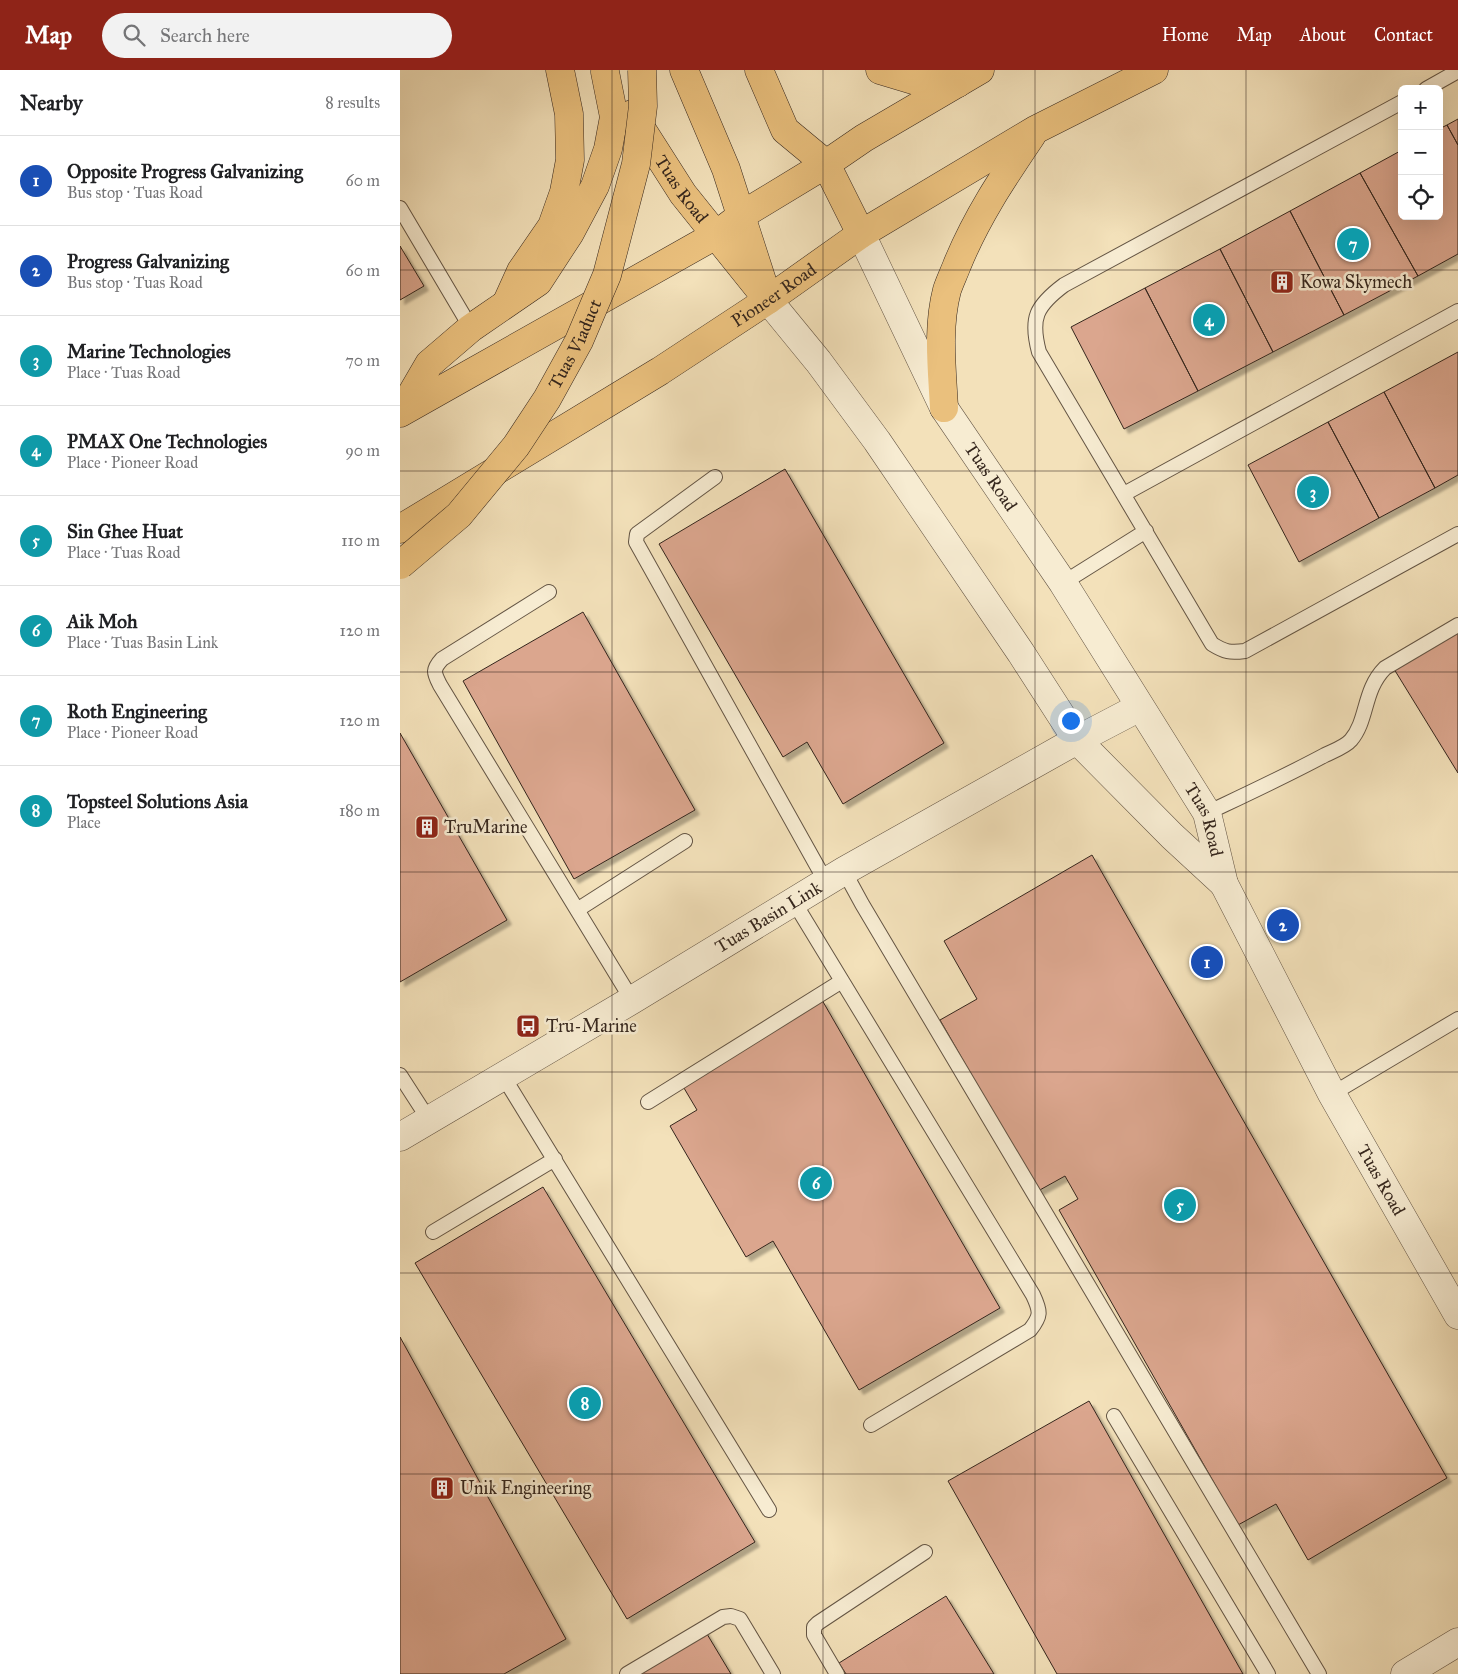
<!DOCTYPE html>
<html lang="en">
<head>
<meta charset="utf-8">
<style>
	body { margin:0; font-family:"IM FELL Great Primer",serif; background:#f2f2f2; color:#202124 }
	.controls { position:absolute; right:15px; top:15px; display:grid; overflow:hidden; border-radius:8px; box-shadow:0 5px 20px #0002 }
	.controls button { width:45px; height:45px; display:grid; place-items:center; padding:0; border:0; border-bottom:1px solid #e0e0e0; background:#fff; color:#202124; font:25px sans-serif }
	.you { position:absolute; left:670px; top:650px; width:18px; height:18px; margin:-12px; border:4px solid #fff; border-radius:50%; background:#1a73e8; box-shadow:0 0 0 8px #1a73e833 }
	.badge { display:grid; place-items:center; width:32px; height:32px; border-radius:50%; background:#8f2418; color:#fff; font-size:16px; font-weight:700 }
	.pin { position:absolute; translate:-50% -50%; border:2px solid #fff; box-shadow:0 1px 5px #0006 }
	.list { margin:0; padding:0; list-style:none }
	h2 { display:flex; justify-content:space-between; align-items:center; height:65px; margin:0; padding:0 20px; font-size:21px }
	h2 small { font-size:16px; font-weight:400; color:#757577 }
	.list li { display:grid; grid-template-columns:32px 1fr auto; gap:15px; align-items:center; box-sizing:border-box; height:90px; padding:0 20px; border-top:1px solid #e0e0e0 }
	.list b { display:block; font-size:19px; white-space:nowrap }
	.list p { margin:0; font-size:16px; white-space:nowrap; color:#757577 }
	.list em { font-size:16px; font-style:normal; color:#757577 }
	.icon { flex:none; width:28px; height:28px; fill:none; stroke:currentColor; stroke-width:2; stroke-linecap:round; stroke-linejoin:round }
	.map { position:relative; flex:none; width:1058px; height:1604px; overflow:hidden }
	header { display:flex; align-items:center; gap:30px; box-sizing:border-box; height:70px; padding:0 25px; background:#8f2418; color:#fff }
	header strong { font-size:24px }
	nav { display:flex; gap:28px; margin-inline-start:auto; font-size:18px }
	.search { width:350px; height:45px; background:#f2f2f2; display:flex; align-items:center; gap:12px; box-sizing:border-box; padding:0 18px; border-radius:28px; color:#757577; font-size:19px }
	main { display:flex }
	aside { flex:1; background:#fff }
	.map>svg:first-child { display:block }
	.building { fill:#dba68e; stroke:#35261d; filter:url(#shadow) }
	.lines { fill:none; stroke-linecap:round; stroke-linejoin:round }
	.service-casing { stroke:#645544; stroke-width:16 }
	.minor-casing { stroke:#645544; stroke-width:29 }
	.primary-casing { stroke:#35261d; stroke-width:29 }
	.service { stroke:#f7ecd2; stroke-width:14 }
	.minor { stroke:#f7ecd2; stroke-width:28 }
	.primary { stroke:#eac07d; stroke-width:28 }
	.primary-bridge-casing { stroke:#35261d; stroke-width:29; stroke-linecap:butt }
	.primary-bridge { stroke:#eac07d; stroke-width:28 }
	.grid { fill:none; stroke:#35261d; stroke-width:1; stroke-opacity:0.55 }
	.labels { text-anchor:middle; stroke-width:5; stroke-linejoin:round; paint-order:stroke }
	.street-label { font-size:18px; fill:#35261d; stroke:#f7ecd2 }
	.poi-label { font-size:18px; fill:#35261d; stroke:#f7ecd2; text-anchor:start }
</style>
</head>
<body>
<header>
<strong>Map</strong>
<div class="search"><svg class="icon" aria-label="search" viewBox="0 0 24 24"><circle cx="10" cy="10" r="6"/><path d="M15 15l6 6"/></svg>Search here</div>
<nav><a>Home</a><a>Map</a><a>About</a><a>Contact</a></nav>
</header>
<main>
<aside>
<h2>Nearby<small>8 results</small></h2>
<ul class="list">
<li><span class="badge" style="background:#1a4fb4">1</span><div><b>Opposite Progress Galvanizing</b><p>Bus stop · Tuas Road</p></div><em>60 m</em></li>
<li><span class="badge" style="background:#1a4fb4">2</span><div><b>Progress Galvanizing</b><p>Bus stop · Tuas Road</p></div><em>60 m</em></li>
<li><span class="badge" style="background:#0f9aa8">3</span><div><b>Marine Technologies</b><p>Place · Tuas Road</p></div><em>70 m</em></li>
<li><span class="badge" style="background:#0f9aa8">4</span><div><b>PMAX One Technologies</b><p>Place · Pioneer Road</p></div><em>90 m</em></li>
<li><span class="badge" style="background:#0f9aa8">5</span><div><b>Sin Ghee Huat</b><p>Place · Tuas Road</p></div><em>110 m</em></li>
<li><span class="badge" style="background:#0f9aa8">6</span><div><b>Aik Moh</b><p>Place · Tuas Basin Link</p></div><em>120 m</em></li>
<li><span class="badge" style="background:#0f9aa8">7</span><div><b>Roth Engineering</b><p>Place · Pioneer Road</p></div><em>120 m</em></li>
<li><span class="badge" style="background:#0f9aa8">8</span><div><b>Topsteel Solutions Asia</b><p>Place</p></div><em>180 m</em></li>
</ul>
</aside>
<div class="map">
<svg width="1058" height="1604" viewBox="0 0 1058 1604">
	<defs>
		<filter id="shadow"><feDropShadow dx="4.5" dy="4.5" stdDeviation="1" flood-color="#0004"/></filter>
	</defs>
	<rect width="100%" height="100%" fill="#f3e1ba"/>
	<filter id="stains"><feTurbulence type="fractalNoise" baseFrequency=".004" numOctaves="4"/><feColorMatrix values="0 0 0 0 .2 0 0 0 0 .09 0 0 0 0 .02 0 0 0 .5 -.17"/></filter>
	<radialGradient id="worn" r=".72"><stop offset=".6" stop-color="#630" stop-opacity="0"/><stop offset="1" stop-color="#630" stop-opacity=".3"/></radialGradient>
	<path class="building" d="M1058,49V75L1047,55Z
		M1047,55L1058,75V184L1018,206L960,103L1002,80V146H1039V59Z
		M960,103L1018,206L944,245L890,141Z
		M890,141L944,245L873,282L820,179Z
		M0,176L24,216L0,230Z
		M820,179L873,282L798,321L745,218Z
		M745,218L798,321L724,359L671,257Z
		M1058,282V405L1035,418L984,322Z
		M984,322L1035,418L979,448L928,352Z
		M928,352L979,448L899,492L848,395Z
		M385,399L544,673L443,734L407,672L383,687L259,474Z
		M183,542L295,740L174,809L63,611Z
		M1058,563V703L994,599Z
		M0,663L107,850L0,912Z
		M692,785L1047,1408L908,1490L876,1434L838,1455L659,1140L678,1129L665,1106L638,1121L540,950L577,929L544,871Z
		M422,930L600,1238L459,1320L373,1171L346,1187L270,1056L297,1040L281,1013Z
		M143,1117L355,1472L227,1549L15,1193Z
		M0,1267L166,1569L104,1604H0Z
		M689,1331L843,1604H657L548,1411Z
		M546,1526L594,1604H446L439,1593Z
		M304,1559L331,1604H231Z"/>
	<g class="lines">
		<g class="service-casing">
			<path id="service" d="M1026,19L1058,1
				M1002,32L664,215C636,236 630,248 639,282L812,574C825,582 830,583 845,581L1058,464
				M0,138L71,258
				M315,407L237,464L236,472L426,812
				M724,424L1058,241
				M663,513L746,461
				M149,522L42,589C32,600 34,603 40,615L232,930
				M807,743C847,724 886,706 925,685C933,681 945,677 951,670C968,650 963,620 985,598L1058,555
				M444,801L462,834L919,1604
				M394,832L633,1225C641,1242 641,1246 630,1260L471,1355
				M177,840L285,771
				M0,1005L29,1050
				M103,1006L369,1440
				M932,1024L1058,949
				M248,1032L442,911
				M33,1162L155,1089
				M714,1346L868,1604
				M227,1604L323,1547L331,1546L340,1549L373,1604
				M437,1604L414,1565V1557L418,1553L525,1482"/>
		</g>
		<g class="minor-casing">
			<g id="minor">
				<path id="s1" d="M461,164L544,338L663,513L807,743L824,814L932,1024L1058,1245"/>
				<path d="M368,230L418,291L477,371L621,583L677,670L772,766L824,814"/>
				<path id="s2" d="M0,1067L232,930L444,801L677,670L740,637"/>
				<path d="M1005,1604L1058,1572"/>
			</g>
		</g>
		<g class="primary-casing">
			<g id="primary">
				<path d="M284,0L326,99L364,217"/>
				<path d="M359,0L385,60L426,94L461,164"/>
				<path d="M480,0L520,12L558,13"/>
				<path id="s3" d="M232,44L283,124L368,230"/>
				<path d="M107,232L121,201L152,156L164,122L170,90L169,44L160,0"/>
				<path d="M544,338C542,299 537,258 547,220C550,211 554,203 557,195C577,146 603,108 632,65"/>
				<path d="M1,342L29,294L71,258L138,212L170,163L195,116L208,79L214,47L205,2"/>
				<path d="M0,343L316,165L342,145L426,94L464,68L580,0"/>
				<path id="s4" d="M0,459L260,301L368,230L461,164L635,60L754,0"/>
			</g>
		</g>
		<use href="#service" class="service"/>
		<use href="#minor" class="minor"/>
		<use href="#primary" class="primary"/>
		<g class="primary-bridge-casing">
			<g id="primary-bridge">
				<path id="s5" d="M0,495L59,445L116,376L147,329L179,271L207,205L236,94L243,36L242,0"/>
			</g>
		</g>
		<use href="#primary-bridge" class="primary-bridge"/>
	</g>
	<path class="grid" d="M212,0V1604M423,0V1604M635,0V1604M846,0V1604M0,200H1058M0,401H1058M0,602H1058M0,802H1058M0,1002H1058M0,1203H1058M0,1404H1058"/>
	<defs>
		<g id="building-square" transform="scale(1.25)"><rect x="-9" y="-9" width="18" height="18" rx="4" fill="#8f2418" stroke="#f7ecd2"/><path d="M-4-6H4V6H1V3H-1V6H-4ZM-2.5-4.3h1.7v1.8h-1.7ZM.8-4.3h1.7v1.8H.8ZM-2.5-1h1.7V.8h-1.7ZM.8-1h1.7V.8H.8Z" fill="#fff"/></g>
		<g id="bus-square" transform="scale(1.25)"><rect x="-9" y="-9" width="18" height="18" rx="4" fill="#8f2418" stroke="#f7ecd2"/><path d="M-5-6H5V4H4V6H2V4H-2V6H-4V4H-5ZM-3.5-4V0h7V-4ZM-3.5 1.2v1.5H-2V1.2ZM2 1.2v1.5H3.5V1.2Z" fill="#fff"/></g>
	</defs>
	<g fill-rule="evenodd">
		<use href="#building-square" x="882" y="212"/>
		<use href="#building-square" x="27" y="757"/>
		<use href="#bus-square" x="128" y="956"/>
		<use href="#building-square" x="42" y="1418"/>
	</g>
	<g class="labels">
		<g class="street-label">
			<text dy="6" stroke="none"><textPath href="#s3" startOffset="90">Tuas Road</textPath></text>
			<text dy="6" stroke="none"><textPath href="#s4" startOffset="441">Pioneer Road</textPath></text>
			<text dy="6" stroke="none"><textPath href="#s5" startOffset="285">Tuas Viaduct</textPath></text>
			<text dy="6" stroke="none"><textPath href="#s1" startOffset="276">Tuas Road</textPath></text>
			<text dy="6" stroke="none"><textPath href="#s1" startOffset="681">Tuas Road</textPath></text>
			<text dy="6" stroke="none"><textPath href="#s2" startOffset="429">Tuas Basin Link</textPath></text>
			<text dy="6" stroke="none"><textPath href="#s1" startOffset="1084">Tuas Road</textPath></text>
		</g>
		<g class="poi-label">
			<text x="900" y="218">Kowa Skymech</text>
			<text x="44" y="763">TruMarine</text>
			<text x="146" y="962">Tru-Marine</text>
			<text x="60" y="1424">Unik Engineering</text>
		</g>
	</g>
	<rect width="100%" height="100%" filter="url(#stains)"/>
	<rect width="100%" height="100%" fill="url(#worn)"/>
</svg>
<div class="controls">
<button>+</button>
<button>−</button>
<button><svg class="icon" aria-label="locate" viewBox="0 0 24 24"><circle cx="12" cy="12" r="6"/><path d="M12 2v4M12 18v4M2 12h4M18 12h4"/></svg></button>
</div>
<div class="you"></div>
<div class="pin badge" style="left:807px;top:892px;background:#1a4fb4">1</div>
<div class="pin badge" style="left:883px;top:855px;background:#1a4fb4">2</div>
<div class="pin badge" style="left:913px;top:422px;background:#0f9aa8">3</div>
<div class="pin badge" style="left:809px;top:250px;background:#0f9aa8">4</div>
<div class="pin badge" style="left:780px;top:1135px;background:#0f9aa8">5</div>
<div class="pin badge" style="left:416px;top:1113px;background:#0f9aa8">6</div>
<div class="pin badge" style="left:953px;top:174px;background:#0f9aa8">7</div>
<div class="pin badge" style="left:185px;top:1333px;background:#0f9aa8">8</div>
</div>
</main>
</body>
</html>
